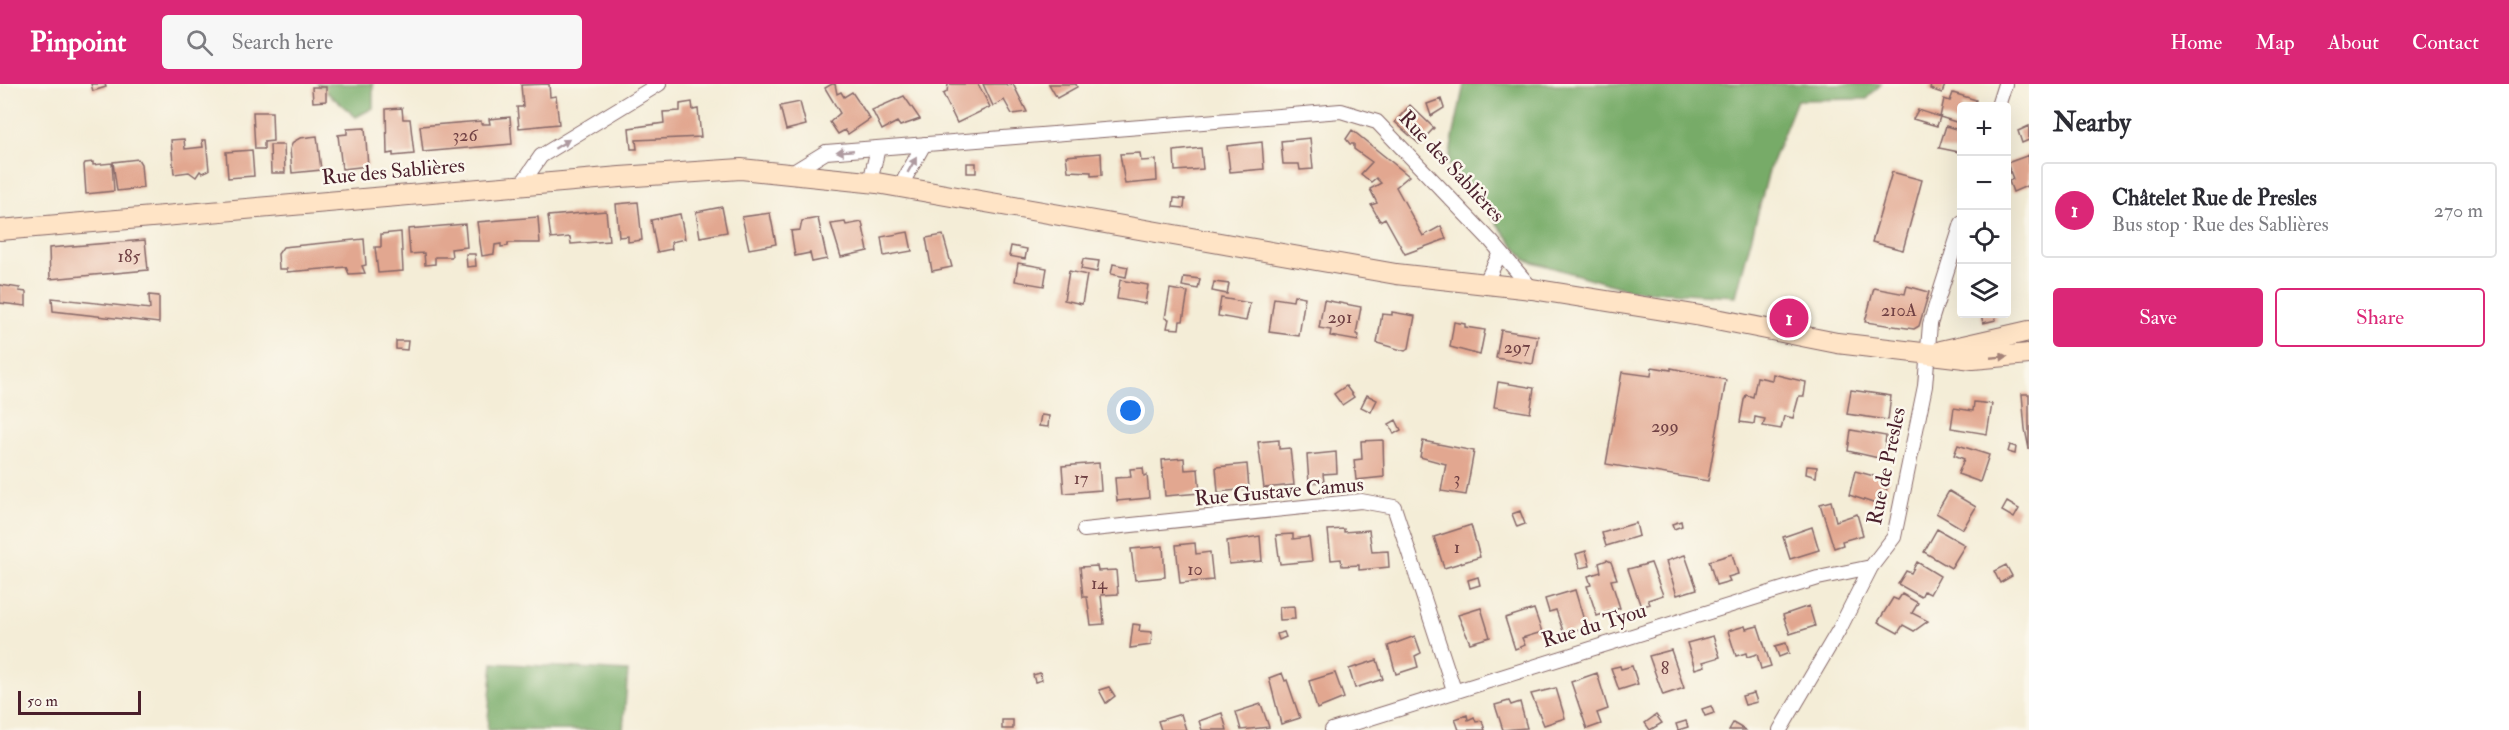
<!DOCTYPE html>
<html lang="en">
<head>
<meta charset="utf-8">
<style>
	body { margin:0; font-family:"IM FELL Double Pica",serif; background:#f7f7f7; color:#2b2b33 }
	.controls { position:absolute; right:18px; top:18px; display:grid; overflow:hidden; border-radius:6px; box-shadow:0 6px 24px #0002 }
	.controls button { width:54px; height:54px; display:grid; place-items:center; padding:0; border:0; border-bottom:2px solid #e1e1e2; background:#fff; color:#2b2b33; font:30px sans-serif }
	.scale { position:absolute; left:18px; bottom:15px; width:123px; box-sizing:border-box; padding-left:6px; border:3px solid #4a1f2b; border-top:0; font-size:16px; line-height:21px; white-space:nowrap; color:#4a1f2b; -webkit-text-stroke:4px #fbf7ec; paint-order:stroke }
	.you { position:absolute; left:1131px; top:327px; width:21px; height:21px; margin:-15px; border:4px solid #fff; border-radius:50%; background:#1a73e8; box-shadow:0 0 0 9px #1a73e833 }
	.badge { display:grid; place-items:center; width:39px; height:39px; border-radius:50%; background:#db2777; color:#fff; font-size:20px; font-weight:700 }
	.pin { position:absolute; translate:-50% -50%; border:3px solid #fff; box-shadow:0 2px 6px #0006 }
	.list { margin:0; padding:0; list-style:none }
	h2 { display:flex; justify-content:space-between; align-items:center; height:78px; margin:0; padding:0 24px; font-size:26px }
	h2 small { font-size:20px; font-weight:400; color:#7c7c81 }
	.list li { display:grid; grid-template-columns:39px 1fr auto; gap:18px; align-items:center; box-sizing:border-box; height:96px; margin:0 12px 12px; padding:0 12px; border:2px solid #e1e1e2; border-radius:6px }
	.list b { display:block; font-size:22px; white-space:nowrap }
	.list p { margin:0; font-size:20px; white-space:nowrap; color:#7c7c81 }
	.list em { font-size:20px; font-style:normal; color:#7c7c81 }
	.actions { display:flex; gap:12px; padding:18px 24px }
	.actions a { flex:1; padding:14px 0; border:2px solid #db2777; border-radius:6px; text-align:center; font-size:21px; color:#db2777 }
	.actions .main { background:#db2777; color:#fff }
	.icon { flex:none; width:33px; height:33px; fill:none; stroke:currentColor; stroke-width:2; stroke-linecap:round; stroke-linejoin:round }
	.map { position:relative; flex:none; width:2029px; height:646px; overflow:hidden }
	header { display:flex; align-items:center; gap:36px; box-sizing:border-box; height:84px; padding:0 30px; background:#db2777; color:#fff }
	header strong { font-size:28px }
	nav { display:flex; gap:33px; margin-inline-start:auto; font-size:21px }
	.search { width:420px; height:54px; background:#f7f7f7; display:flex; align-items:center; gap:15px; box-sizing:border-box; padding:0 21px; border-radius:6px; color:#7c7c81; font-size:22px }
	main { display:flex }
	aside { flex:1; background:#fff }
	.map>svg:first-child { display:block }
	.forest { fill:#77ab67; stroke:#606549; stroke-width:1.5 }
	.building { fill:#e2a790 }
	.lines { fill:none; stroke-linecap:round; stroke-linejoin:round }
	.street-casing { stroke:#866767; stroke-width:16 }
	.secondary-casing { stroke:#866767; stroke-width:22 }
	.street { stroke:#fff; stroke-width:14 }
	.secondary { stroke:#ffe4c6; stroke-width:20 }
	.oneway { fill:#ae9aa0 }
	.oneway2 { fill:#a48278 }
	.labels { text-anchor:middle; stroke-width:5; stroke-linejoin:round; paint-order:stroke }
	.number-label { font-size:18px; fill:#704144 }
	.street-label { font-size:21px; fill:#4a1f2b; stroke:#fbf7ec }
</style>
</head>
<body>
<header>
<strong>Pinpoint</strong>
<div class="search"><svg class="icon" aria-label="search" viewBox="0 0 24 24"><circle cx="10" cy="10" r="6"/><path d="M15 15l6 6"/></svg>Search here</div>
<nav><a>Home</a><a>Map</a><a>About</a><a>Contact</a></nav>
</header>
<main>
<div class="map">
<svg width="2029" height="646" viewBox="0 0 2029 646">
	<rect width="100%" height="100%" fill="#fbf7ec"/>
	<filter id="ink" filterUnits="userSpaceOnUse"><feTurbulence type="fractalNoise" baseFrequency=".0167" numOctaves="2"/><feDisplacementMap in="SourceGraphic" scale="12" xChannelSelector="R" yChannelSelector="G"/><feConvolveMatrix kernelMatrix="1 2 1 2 8 2 1 2 1" color-interpolation-filters="sRGB"/></filter>
	<filter id="wash" filterUnits="userSpaceOnUse"><feTurbulence type="fractalNoise" baseFrequency=".008" numOctaves="4" result="noise"/><feDisplacementMap in="SourceGraphic" scale="24" xChannelSelector="R" yChannelSelector="G"/><feGaussianBlur stdDeviation="1.35" result="paint"/><feColorMatrix in="noise" values="0 0 0 0 0 0 0 0 0 0 0 0 0 0 0 0 0 1.4 0 .05"/><feComposite in="paint" operator="in"/></filter>
	<g filter="url(#wash)">
		<rect width="100%" height="100%" fill="#f4edd7"/>
		<path class="forest" d="M317,0H373V24L356,33Z
			M1464,0H1881L1867,15L1797,16L1770,83L1736,212L1630,206L1526,176L1448,79Z
			M493,579L628,587L623,646H487Z"/>
		<g id="blocks">
			<path class="building" d="M91,0H105L106,3L93,7Z
				M549,0L550,13L556,12L559,40L519,44L517,23H523L521,1Z
				M832,0H835L837,10L841,8L844,13L852,8L870,35L848,50L845,46L838,50L830,38L840,29L825,4Z
				M948,0H978L990,23L957,39L943,10L947,8Z
				M983,0H1006L1007,2L1013,0L1027,28L1012,30L1004,16L993,22Z
				M1049,0H1076L1077,3L1057,14Z
				M1931,0L1945,1L1942,9L1930,5Z
				M312,3H326V17L313,18Z
				M1953,9L1976,16L1974,22H1962V40L1940,33L1944,15L1950,17Z
				M904,12L920,35L900,42L897,38L882,46L872,26Z
				M1441,15L1444,24L1431,32L1427,20Z
				M692,18L693,26L698,25L701,53L636,56L637,65H631L629,44L664,39L663,28L680,27V20Z
				M800,18L806,41L786,46L780,22Z
				M1410,21L1434,44L1419,60L1395,38Z
				M402,24L403,35H410L414,70L393,72V69L387,70L386,25Z
				M1918,26L1940,33L1937,42L1913,35Z
				M253,28H272L273,57L264,58V65H255Z
				M510,33L512,60L423,68L420,42L481,37V40H490L489,35Z
				M1946,42L1962,47L1959,68L1939,64Z
				M2029,42V56L2022,59L2018,47Z
				M365,44L368,82L342,85L338,51L347,50V45Z
				M1352,46L1409,92L1396,103L1423,152L1441,142L1446,155L1405,170L1385,134L1380,137L1371,121L1377,119L1370,105L1381,99L1376,94L1371,98L1361,90L1372,78L1354,65V60H1350L1346,55Z
				M317,52L321,86L292,89L290,65L293,58L300,54Z
				M1310,54L1313,85L1300,86L1299,80H1283L1281,57Z
				M184,55L185,65L203,63L202,56H206L209,86L202,89L200,87L196,93L189,88L174,90L171,56Z
				M1262,58L1264,85L1230,88L1227,62Z
				M270,61H284L285,89H271Z
				M1201,64L1203,85L1175,87L1174,67Z
				M252,66L254,92L228,94L226,68Z
				M1101,69L1102,91L1091,92V88L1068,87L1066,72Z
				M1140,69L1141,77L1156,76L1157,97L1125,100L1120,70Z
				M2029,71V101L2013,108L2009,97L2013,95L2007,79Z
				M138,75L141,80L143,104L117,107L113,78Z
				M93,78V81L112,79L114,107L86,110L84,81L85,79Z
				M967,79H976V89H967Z
				M1892,88L1922,96L1903,166L1872,158Z
				M1174,114L1185,115L1184,124L1173,123Z
				M638,118L642,156L628,158V152L619,153L616,120Z
				M722,123L727,148L700,153L696,128Z
				M606,127L609,157L571,160L570,153L551,155L548,132Z
				M770,129L776,160L749,165L742,133Z
				M680,130L685,155L671,158L672,165L657,168L651,136Z
				M538,133L540,159H508V162L501,163V160L495,161L494,170L482,172L477,138Z
				M818,134L827,175L812,178L810,169L795,172L791,147L800,146L802,137Z
				M845,138L846,141L862,138L868,167L841,173L831,140Z
				M465,140L467,163L451,165L452,173H435V180L425,181L424,169L410,170L408,145Z
				M401,148L403,187L378,189L375,163H381V150Z
				M908,148L912,167L884,172L881,153Z
				M943,151L952,183L932,187L926,154Z
				M364,155L366,181L362,182L365,189L349,190L346,183L287,188V185H279L278,170L283,163Z
				M145,156L148,186L50,195L49,164Z
				M1011,162L1027,165L1025,175L1009,172Z
				M466,170H475L476,182L467,183Z
				M1083,175L1099,177L1097,188L1081,185Z
				M1018,179L1047,184L1044,202L1015,197Z
				M1113,180L1128,183L1126,193L1111,190Z
				M1069,187L1087,191L1082,220L1064,216Z
				M1184,193L1200,195L1198,205L1182,202Z
				M1120,196L1148,201L1145,220L1117,215Z
				M1214,198L1229,200L1227,210L1212,207Z
				M0,201L20,204L19,207L26,208V222L0,219Z
				M1907,202L1929,208L1919,242L1914,245L1865,238L1874,204L1905,210Z
				M1170,205L1188,208L1183,237H1180L1179,245L1167,244L1169,235L1165,234Z
				M149,211L159,212V239L53,227L52,214L150,225Z
				M1294,211L1305,213L1299,252L1269,248L1274,214L1293,217Z
				M1221,214L1250,219L1246,237L1218,232Z
				M1324,216L1361,223L1356,250L1359,251L1358,257L1330,252L1331,246L1319,244Z
				M1392,228L1415,232L1409,264L1405,267L1377,259L1382,230L1392,231Z
				M1981,230H1995L1996,236L1983,239Z
				M1454,238L1465,240V243L1485,246L1480,271L1450,263Z
				M1501,246L1538,252L1533,280L1496,274Z
				M396,257H408L407,266L396,265Z
				M1652,283L1671,286V284L1726,296L1708,397L1606,380L1622,288L1651,292Z
				M1773,290L1806,298L1804,312H1799L1793,334L1784,332L1781,345L1763,342L1765,335L1755,333L1754,340L1740,338L1744,316L1746,311L1753,313L1757,293L1772,296Z
				M1498,298L1534,304L1530,329L1494,323Z
				M1346,302L1354,313L1342,321L1334,310Z
				M1851,306L1891,312L1888,336L1847,330Z
				M2022,310H2029V365L2025,345Z
				M1367,311L1377,316L1371,328L1361,323Z
				M1974,318L1992,320L1987,350L1951,344L1954,324L1973,327Z
				M1041,331L1049,332L1048,343L1039,342Z
				M1396,336L1401,346L1394,350L1389,340Z
				M1851,346L1886,352L1883,375L1848,367Z
				M1279,356V365L1290,364L1294,401L1264,404L1258,358Z
				M1383,356L1384,393L1356,396L1354,376L1362,375L1361,357Z
				M1423,357L1474,367L1466,411L1441,407L1446,380L1420,373Z
				M1958,361L1989,371L1980,398L1958,390L1964,375L1954,371Z
				M2010,361L2016,363L2015,370L2008,368Z
				M1336,368L1337,389L1323,390L1324,398L1309,399L1307,371Z
				M1184,374L1185,386L1198,385L1200,409L1165,412L1162,376Z
				M1099,379L1101,406L1064,409L1062,382Z
				M1247,380L1249,405L1218,408L1216,383Z
				M1807,382L1817,383L1816,393L1806,390Z
				M1143,384L1144,392L1147,391L1149,414L1117,417L1115,394L1131,393L1130,385Z
				M1855,387L1889,396L1882,422L1849,411Z
				M1949,407L1976,423L1963,445L1936,429Z
				M1831,417L1836,437L1857,430L1863,451L1842,457L1843,461L1834,464L1820,420Z
				M2007,418L2019,425L2014,434L2002,427Z
				M1520,427L1525,440L1517,443L1512,430Z
				M1681,437L1682,442L1674,445L1672,440Z
				M1636,439L1639,452L1606,462L1602,449Z
				M1471,441L1480,473L1444,484L1434,453Z
				M1812,443L1819,466L1790,475L1783,453Z
				M1344,445V448L1369,446L1372,468L1388,467L1389,483L1359,486V481L1342,482L1341,475L1331,476L1328,446Z
				M1937,445L1965,461L1951,484L1924,468Z
				M1293,450V455L1309,453L1312,477L1280,480L1276,451Z
				M1260,452L1262,477L1229,480L1227,457Z
				M1195,459L1196,470L1210,468L1213,496L1180,499L1176,461Z
				M1163,462L1165,493L1135,496L1131,465Z
				M1586,467L1590,482L1580,484L1576,470Z
				M1732,470L1738,490L1728,493L1730,497L1716,501L1709,477Z
				M1685,471L1697,505L1677,511L1666,477Z
				M1607,476L1611,478L1617,495L1611,496L1620,524L1597,532L1587,502L1591,501L1588,492L1601,488L1599,479Z
				M1917,478L1940,492L1930,510L1924,507L1921,513L1898,500L1906,487L1911,489Z
				M1651,479L1663,511L1648,516L1650,520L1641,523L1628,485Z
				M2006,481L2012,492L2000,499L1994,487Z
				M1097,482L1098,487L1116,486L1118,510L1101,511L1104,540L1091,541L1087,513H1083L1080,483Z
				M1478,493L1480,501L1470,504L1468,496Z
				M1575,506L1586,543L1564,550L1556,526L1549,528L1545,515Z
				M1902,510L1918,519L1912,529L1928,537L1914,547L1903,541L1898,549L1878,538L1893,514L1898,516Z
				M1294,522L1295,535L1280,536L1279,523Z
				M1809,522L1815,542L1790,550L1783,531Z
				M1481,524L1490,553L1470,559L1458,531Z
				M1534,525L1542,548L1522,554L1525,561L1515,565L1505,534Z
				M1133,540L1140,541L1139,547L1152,548L1151,561L1130,564Z
				M1745,542L1746,545L1758,542L1771,582L1761,585L1757,570L1747,573L1746,569L1736,572L1728,547Z
				M1284,548L1286,553L1279,556L1277,550Z
				M1415,552L1421,569L1415,572L1418,583L1396,590L1388,562Z
				M1713,552L1720,573L1703,578L1705,582L1695,585L1687,559Z
				M1786,559L1789,569L1779,573L1775,562Z
				M1671,566L1684,604L1663,611L1649,572Z
				M1377,576L1383,595L1355,604L1349,585Z
				M1620,582L1621,585L1632,582L1638,600L1619,606L1611,584Z
				M1040,589L1042,596L1035,598L1033,591Z
				M1282,589L1285,597L1287,596L1300,634L1281,640L1269,594Z
				M1335,589L1344,614L1317,625L1309,597Z
				M1597,589L1608,625L1597,629L1601,640L1587,645L1571,598Z
				M1109,603L1115,612L1106,619L1099,606Z
				M1556,604L1565,634L1544,641L1531,610Z
				M1754,609L1757,618L1745,621L1742,612Z
				M1509,617L1511,621L1520,618L1527,644L1503,646L1495,621Z
				M1261,620L1269,643L1241,646L1236,628Z
				M1711,622L1714,629L1705,632L1702,625Z
				M1222,629L1227,646H1202L1199,637Z
				M1181,630L1186,646H1161L1158,637Z
				M1467,631L1468,636L1474,633L1476,638L1482,637L1485,646H1459L1455,635Z
				M1656,631L1662,639L1650,646L1645,639Z
				M1002,636H1013V645H1002Z
				M1686,637L1688,643L1678,646L1676,640Z
				M1733,639L1745,646H1729Z"/>
		</g>
	</g>
	<g filter="url(#ink)">
		<use href="#blocks" fill-opacity="0" stroke="#866767" stroke-width="1.5"/>
		<g class="lines">
			<g class="street-casing">
				<path id="street" d="M1998,22L2005,0
					M790,90L826,68L1341,27L1377,38L1491,157L1532,205
					M870,98L878,64
					M521,101L541,72L659,0
					M900,103L924,60
					M1485,200L1500,169
					M1084,446L1361,417L1394,423L1454,606
					M1332,646L1818,494L1871,483
					M1780,646L1840,544L1871,483L1894,453L1925,302L1930,240L1962,139"/>
			</g>
			<g class="secondary-casing">
				<path id="secondary" d="M0,146L620,93L741,85L877,99L1396,190L1532,205L1701,232L1837,259L1973,275L2029,270
					M1941,267L2029,247"/>
			</g>
			<use href="#street" class="street"/>
			<use href="#secondary" class="secondary"/>
		</g>
		<defs><path id="oneway-solid" d="M-6-.8H1V-3.2L6.5 0L1 3.2V.8H-6Z" transform="scale(1.5)"/></defs>
		<g class="oneway">
			<use href="#oneway-solid" transform="translate(562 60) rotate(-32)"/>
			<use href="#oneway-solid" transform="translate(845 67) rotate(175)"/>
			<use href="#oneway-solid" transform="translate(912 81) rotate(-60)"/>
		</g>
		<use class="oneway2" href="#oneway-solid" transform="translate(1999 273) rotate(-5)"/>
	</g>
	<g class="labels">
		<g class="number-label">
			<text x="465" y="57">326</text>
			<text x="129" y="178">185</text>
			<text x="1899" y="232">210A</text>
			<text x="1340" y="239">291</text>
			<text x="1517" y="269">297</text>
			<text x="1665" y="348">299</text>
			<text x="1081" y="400">17</text>
			<text x="1457" y="400">3</text>
			<text x="1457" y="469">1</text>
			<text x="1195" y="491">10</text>
			<text x="1099" y="505">14</text>
			<text x="1665" y="590">8</text>
		</g>
		<g class="street-label">
			<text transform="translate(1452 82) rotate(47)" y="7">Rue des Sablières</text>
			<text transform="translate(393 87) rotate(-5)" y="7">Rue des Sablières</text>
			<text transform="translate(1886 382) rotate(-78)" y="7">Rue de Presles</text>
			<text transform="translate(1279 407) rotate(-5)" y="7">Rue Gustave Camus</text>
			<text transform="translate(1594 541) rotate(-17)" y="7">Rue du Tyou</text>
		</g>
	</g>
</svg>
<div class="controls">
<button>+</button>
<button>−</button>
<button><svg class="icon" aria-label="locate" viewBox="0 0 24 24"><circle cx="12" cy="12" r="6"/><path d="M12 2v4M12 18v4M2 12h4M18 12h4"/></svg></button>
<button><svg class="icon" aria-label="layers" viewBox="0 0 24 24"><path d="M12 4l9 5-9 5-9-5zM3 14l9 5 9-5"/></svg></button>
</div>
<div class="scale">50 m</div>
<div class="you"></div>
<div class="pin badge" style="left:1789px;top:234px">1</div>
</div>
<aside>
<h2>Nearby<small></small></h2>
<ul class="list">
<li><span class="badge">1</span><div><b>Châtelet Rue de Presles</b><p>Bus stop · Rue des Sablières</p></div><em>270 m</em></li>
</ul>
<div class="actions"><a class="main">Save</a><a>Share</a></div>
</aside>
</main>
</body>
</html>
